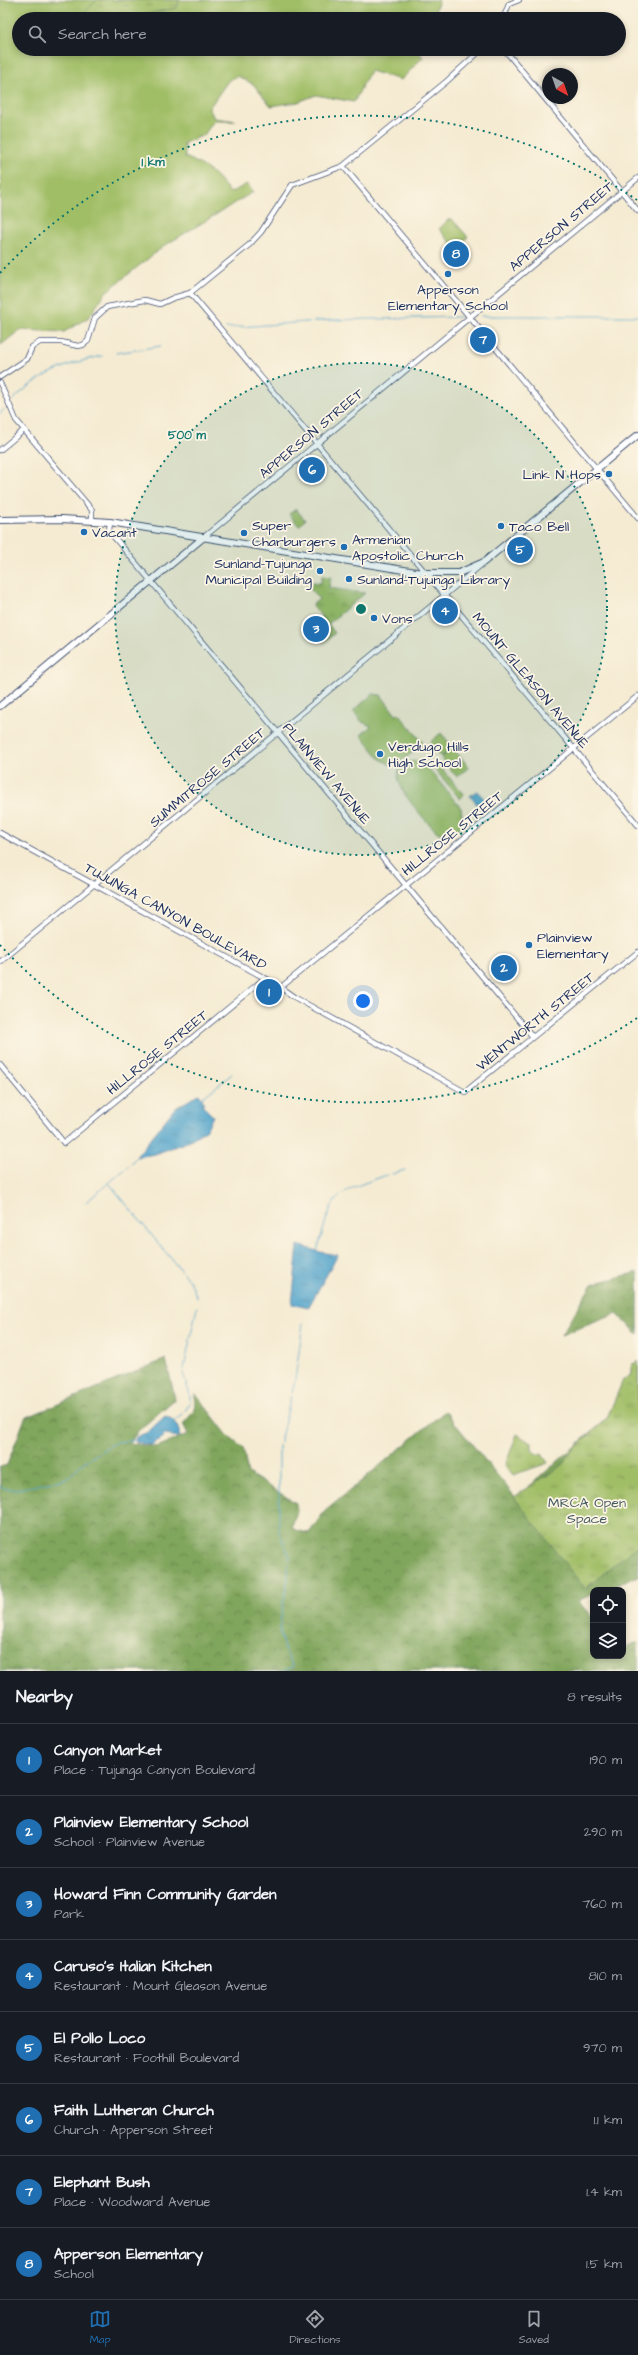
<!DOCTYPE html>
<html lang="en">
<head>
<meta charset="utf-8">
<style>
	body { margin:0; font-family:"Architects Daughter",sans-serif; background:#242831; color:#f1f3f6 }
	.controls { position:absolute; right:12px; bottom:12px; display:grid; overflow:hidden; border-radius:8px; box-shadow:0 2px 6px #0003 }
	.controls button { width:36px; height:36px; display:grid; place-items:center; padding:0; border:0; border-bottom:1px solid #363941; background:#171b24; color:#f1f3f6; font:20px sans-serif }
	.compass { position:absolute; left:542px; top:68px; width:36px; height:36px; border-radius:50%; background:#171b24; box-shadow:0 2px 6px #0003; rotate:140deg }
	.you { position:absolute; left:363px; top:1001px; width:14px; height:14px; margin:-10px; border:3px solid #fff; border-radius:50%; background:#1a73e8; box-shadow:0 0 0 6px #1a73e833 }
	.badge { display:grid; place-items:center; width:26px; height:26px; border-radius:50%; background:#1f6fb2; color:#fff; font-size:13px; font-weight:700 }
	.pin { position:absolute; translate:-50% -50%; border:2px solid #fff; box-shadow:0 1px 4px #0006 }
	.list { margin:0; padding:0; list-style:none }
	h2 { display:flex; justify-content:space-between; align-items:center; height:52px; margin:0; padding:0 16px; font-size:17px }
	h2 small { font-size:13px; font-weight:400; color:#9ea1a6 }
	.list li { display:grid; grid-template-columns:26px 1fr auto; gap:12px; align-items:center; box-sizing:border-box; height:72px; padding:0 16px; border-top:1px solid #363941 }
	.list b { display:block; font-size:15px; white-space:nowrap }
	.list p { margin:0; font-size:13px; white-space:nowrap; color:#9ea1a6 }
	.list em { font-size:13px; font-style:normal; color:#9ea1a6 }
	.icon { flex:none; width:22px; height:22px; fill:none; stroke:currentColor; stroke-width:2; stroke-linecap:round; stroke-linejoin:round }
	.map { position:relative; flex:none; width:638px; height:1671px; overflow:hidden }
	.search { position:absolute; background:#171b24; box-shadow:0 2px 6px #0003; left:12px; right:12px; top:12px; height:44px; display:flex; align-items:center; gap:10px; box-sizing:border-box; padding:0 14px; border-radius:22px; color:#9ea1a6; font-size:15px }
	.sheet { height:628px; background:#171b24 }
	nav { display:flex; justify-content:space-around; align-items:center; box-sizing:border-box; height:56px; border-top:1px solid #363941; background:#171b24; font-size:11px; color:#9ea1a6 }
	nav a { display:grid; justify-items:center; gap:2px }
	nav .on { color:#1f6fb2 }
	.map>svg:first-child { display:block }
	.grass { fill:#a0be66; stroke:#5e7662 }
	.forest { fill:url(#forest-crowns); stroke:#4e6a5c }
	.park { fill:url(#park-tufts); stroke:#5e7662 }
	.garden { fill:url(#garden-furrows); stroke:#5e7662 }
	.water { fill:url(#water-ripples); stroke:#366994 }
	.lines { fill:none; stroke-linecap:round; stroke-linejoin:round }
	.stream { stroke:#50a3cb; stroke-width:1 }
	.minor-casing { stroke:#3c4b6f; stroke-width:6 }
	.major-casing { stroke:#3c4b6f; stroke-width:8 }
	.minor { stroke:#fff; stroke-width:4.5 }
	.major { stroke:#fff; stroke-width:6 }
	.ring { fill:none; stroke:#0f766e; stroke-width:2; stroke-dasharray:2 4 }
	.poi-dot { fill:#1f6fb2; stroke:#fcf5e5; stroke-width:1.5 }
	.labels { text-anchor:middle; stroke-width:3.5; stroke-linejoin:round; paint-order:stroke }
	.street-label { font-size:14px; fill:#1b2f5e; stroke:#fcf5e5 }
	.poi-label { font-size:14px; fill:#1b2f5e; stroke:#fcf5e5; text-anchor:start }
	.park-label { font-size:14px; fill:#435a60; stroke:#fcf5e5 }
	.centre { fill:#0f766e; stroke:#fcf5e5; stroke-width:2 }
	.ring-label { font-size:12px; text-anchor:middle; font-weight:bold; fill:#0f766e; stroke:#fcf5e5; stroke-width:3.5; stroke-linejoin:round; paint-order:stroke }
</style>
</head>
<body>
<div class="map">
<svg width="638" height="1671" viewBox="0 0 638 1671">
	<defs>
		<pattern id="forest-crowns" width="20" height="18" patternUnits="userSpaceOnUse"><rect width="20" height="18" fill="#80a55b"/><path d="M2 6a3 3 0 1 1 6 0M12 15a3 3 0 1 1 6 0" fill="none" stroke="#68874e"/></pattern>
		<pattern id="park-tufts" width="24" height="20" patternUnits="userSpaceOnUse"><rect width="24" height="20" fill="#a0be66"/><path d="M3 7l-1-3M5 7V3M7 7l1-3M15 17l-1-3M17 17v-4M19 17l1-3" fill="none" stroke="#829b57"/></pattern>
		<pattern id="garden-furrows" width="10" height="10" patternUnits="userSpaceOnUse"><rect width="10" height="10" fill="#a0be66"/><path d="M-1 1l2-2M0 10L10 0M9 11l2-2" fill="none" stroke="#829b57"/></pattern>
		<pattern id="water-ripples" width="26" height="14" patternUnits="userSpaceOnUse"><rect width="26" height="14" fill="#50a3cb"/><path d="M2 4q2-2 4 0t4 0M15 11q2-2 4 0t4 0" fill="none" stroke="#4285a8"/></pattern>
	</defs>
	<rect width="100%" height="100%" fill="#fcf5e5"/>
	<filter id="ink" filterUnits="userSpaceOnUse"><feTurbulence type="fractalNoise" baseFrequency=".025" numOctaves="2"/><feDisplacementMap in="SourceGraphic" scale="8" xChannelSelector="R" yChannelSelector="G"/><feConvolveMatrix kernelMatrix="1 2 1 2 8 2 1 2 1" color-interpolation-filters="sRGB"/></filter>
	<filter id="wash" filterUnits="userSpaceOnUse"><feTurbulence type="fractalNoise" baseFrequency=".012" numOctaves="4" result="noise"/><feDisplacementMap in="SourceGraphic" scale="16" xChannelSelector="R" yChannelSelector="G"/><feGaussianBlur stdDeviation="0.9" result="paint"/><feColorMatrix in="noise" values="0 0 0 0 0 0 0 0 0 0 0 0 0 0 0 0 0 1.4 0 .05"/><feComposite in="paint" operator="in"/></filter>
	<g filter="url(#wash)">
		<rect width="100%" height="100%" fill="#f5ebd2"/>
		<path class="grass" d="M0,0H439L435,12L421,19H19V49H416L423,57L401,80L370,71L354,102L316,95L298,102L271,106L253,84L237,76L228,81L209,108L214,118L236,121H214L204,135L184,143L185,157C203,164 219,176 230,193L247,184L253,192L164,246L106,292L89,317L64,332L20,330L1,345Z
			M449,219H452L468,237L455,248L439,229Z
			M296,509L305,520L299,526L289,514Z
			M373,694L381,695L396,715L399,714L424,744L400,762L398,759L391,765L380,759L361,735L371,726L362,722L353,711Z
			M441,733L453,747L441,757L433,748L439,743L433,748L429,743Z
			M453,748L469,767L457,777L449,768L455,762L449,767L441,758Z
			M415,761L424,763L461,808L463,822C458,831 448,837 437,832C425,820 371,767 415,761Z
			M436,762L464,795L460,799L432,766Z"/>
		<path class="forest" d="M638,1272V1334L617,1314L561,1335L592,1284Z
			M166,1359L175,1399L138,1431L130,1443L157,1447L188,1434L183,1424L195,1410V1393L229,1437L243,1448L248,1473L296,1503L297,1511L292,1526L295,1530L309,1533L324,1512L445,1411L516,1498L606,1419L638,1361V1576L603,1590H593V1594L578,1601L593,1618V1656H623V1648L638,1642V1671H0V1467L7,1465L25,1418Z"/>
		<path class="park" d="M97,0H179L177,8L121,19H78Z
			M322,576L331,577L329,588L365,593L328,624L335,633L325,642L319,640L308,628L322,617L312,605L319,599L308,586L313,582L321,583Z
			M638,1362V1545L585,1589L514,1497L564,1464L570,1453L607,1418L623,1380L632,1374V1364Z
			M517,1434L531,1443L533,1451L537,1454H542L548,1463L513,1475L505,1466Z"/>
		<path class="garden" d="M322,617L326,622L323,628L322,640H319L308,628Z"/>
		<path class="water" d="M477,791L489,804L482,810L470,796Z
			M199,1094L204,1102L202,1105L213,1116L206,1130L187,1142L155,1154L136,1157L174,1109Z
			M298,1245L320,1252L338,1255L308,1308L292,1304Z
			M165,1416C173,1417 181,1429 179,1437L165,1435L152,1445L136,1442V1437L148,1432Z"/>
		<g class="lines">
			<path class="stream" d="M481,316H638
				M226,328L333,320L460,317
				M116,353L161,346
				M13,400C38,375 68,363 102,356
				M0,414L4,409
				M202,1098L232,1074
				M392,1174L405,1170
				M108,1182L191,1283L197,1298
				M85,1203L130,1165L136,1157
				M317,1251C334,1194 329,1195 387,1175
				M173,1422L185,1411L190,1403V1395L183,1373L197,1307
				M0,1486L6,1489H18L62,1480L70,1476L81,1464L116,1442L136,1440
				M289,1560L290,1557L279,1532V1446L295,1380L303,1323
				M283,1671L293,1667C289,1658 283,1648 281,1638C277,1613 290,1588 288,1563"/>
		</g>
	</g>
	<g filter="url(#ink)">
		<g class="lines">
			<g class="minor-casing">
				<path id="minor" d="M503,19L509,4L519,0
					M504,49L638,211
					M343,166L638,518
					M190,293L638,825
					M0,377L27,359L32,347L40,342H61L78,346L83,345L88,341L95,318L107,307L145,300L160,304L173,298L190,293L249,245L261,232L292,185L343,166L447,81L482,49
					M0,383L16,420L92,510V521
					M0,450L24,430
					M110,522L109,531L533,1037
					M204,537L638,178
					M0,833L274,983L294,997L465,1092L638,952
					M0,962L481,565
					M280,988L638,696
					M0,1065L64,1143L265,978"/>
			</g>
			<g class="major-casing">
				<path id="major" d="M0,520L62,519L110,522L422,573H459L484,562L638,435
					M0,706L204,537"/>
			</g>
			<use href="#minor" class="minor"/>
			<use href="#major" class="major"/>
		</g>
	</g>
	<circle cx="361" cy="609" r="246" fill="#0f766e" fill-opacity=".12"/>
	<g class="ring">
		<circle cx="361" cy="609" r="246"/>
		<path d="M637 1018A493 493 0 0 1 0 945M0 273A493 493 0 0 1 637 200"/>
	</g>
	<g class="poi-dot">
		<circle cx="448" cy="274" r="4"/>
		<circle cx="609" cy="474" r="4"/>
		<circle cx="501" cy="526" r="4"/>
		<circle cx="84" cy="532" r="4"/>
		<circle cx="244" cy="533" r="4"/>
		<circle cx="344" cy="547" r="4"/>
		<circle cx="320" cy="571" r="4"/>
		<circle cx="349" cy="579" r="4"/>
		<circle cx="374" cy="618" r="4"/>
		<circle cx="380" cy="754" r="4"/>
		<circle cx="529" cy="945" r="4"/>
	</g>
	<g class="labels">
		<g class="street-label">
			<text transform="translate(561 226) rotate(-40)" y="5">APPERSON STREET</text>
			<text transform="translate(311 433) rotate(-40)" y="5">APPERSON STREET</text>
			<text transform="translate(531 680) rotate(50)" y="5">MOUNT GLEASON AVENUE</text>
			<text transform="translate(327 773) rotate(50)" y="5">PLAINVIEW AVENUE</text>
			<text transform="translate(207 777) rotate(-40)" y="5">SUMMITROSE STREET</text>
			<text transform="translate(452 833) rotate(-39)" y="5">HILLROSE STREET</text>
			<text transform="translate(176 916) rotate(29)" y="5">TUJUNGA CANYON BOULEVARD</text>
			<text transform="translate(535 1021) rotate(-39)" y="5">WENTWORTH STREET</text>
			<text transform="translate(157 1052) rotate(-39)" y="5">HILLROSE STREET</text>
		</g>
		<g class="poi-label">
			<text x="448" y="294" text-anchor="middle">Apperson<tspan x="448" dy="16">Elementary School</tspan></text>
			<text x="601" y="479" text-anchor="end">Link N Hops</text>
			<text x="252" y="530">Super<tspan x="252" dy="16">Charburgers</tspan></text>
			<text x="509" y="531">Taco Bell</text>
			<text x="92" y="537">Vacant</text>
			<text x="352" y="544">Armenian<tspan x="352" dy="16">Apostolic Church</tspan></text>
			<text x="312" y="568" text-anchor="end">Sunland-Tujunga<tspan x="312" dy="16">Municipal Building</tspan></text>
			<text x="357" y="584">Sunland-Tujunga Library</text>
			<text x="382" y="623">Vons</text>
			<text x="388" y="751">Verdugo Hills<tspan x="388" dy="16">High School</tspan></text>
			<text x="537" y="942">Plainview<tspan x="537" dy="16">Elementary</tspan></text>
		</g>
		<g class="park-label">
			<text x="587" y="1507">MRCA Open<tspan x="587" dy="16">Space</tspan></text>
		</g>
	</g>
	<circle cx="361" cy="609" r="6" class="centre"/>
	<g class="ring-label">
		<text x="153" y="166">1 km</text>
		<text x="187" y="439">500 m</text>
	</g>
</svg>
<div class="controls">
<button><svg class="icon" aria-label="locate" viewBox="0 0 24 24"><circle cx="12" cy="12" r="6"/><path d="M12 2v4M12 18v4M2 12h4M18 12h4"/></svg></button>
<button><svg class="icon" aria-label="layers" viewBox="0 0 24 24"><path d="M12 4l9 5-9 5-9-5zM3 14l9 5 9-5"/></svg></button>
</div>
<svg class="compass" viewBox="-18 -18 36 36"><path d="M0-13l5 13h-10z" fill="#e53935"/><path d="M0 13l5-13h-10z" fill="#9ea1a6"/></svg>
<div class="you"></div>
<div class="pin badge" style="left:269px;top:992px">1</div>
<div class="pin badge" style="left:504px;top:968px">2</div>
<div class="pin badge" style="left:316px;top:629px">3</div>
<div class="pin badge" style="left:445px;top:611px">4</div>
<div class="pin badge" style="left:520px;top:550px">5</div>
<div class="pin badge" style="left:312px;top:470px">6</div>
<div class="pin badge" style="left:483px;top:340px">7</div>
<div class="pin badge" style="left:456px;top:254px">8</div>
<div class="search"><svg class="icon" aria-label="search" viewBox="0 0 24 24"><circle cx="10" cy="10" r="6"/><path d="M15 15l6 6"/></svg>Search here</div>
</div>
<section class="sheet">
<h2>Nearby<small>8 results</small></h2>
<ul class="list">
<li><span class="badge">1</span><div><b>Canyon Market</b><p>Place · Tujunga Canyon Boulevard</p></div><em>190 m</em></li>
<li><span class="badge">2</span><div><b>Plainview Elementary School</b><p>School · Plainview Avenue</p></div><em>290 m</em></li>
<li><span class="badge">3</span><div><b>Howard Finn Community Garden</b><p>Park</p></div><em>760 m</em></li>
<li><span class="badge">4</span><div><b>Caruso's Italian Kitchen</b><p>Restaurant · Mount Gleason Avenue</p></div><em>810 m</em></li>
<li><span class="badge">5</span><div><b>El Pollo Loco</b><p>Restaurant · Foothill Boulevard</p></div><em>970 m</em></li>
<li><span class="badge">6</span><div><b>Faith Lutheran Church</b><p>Church · Apperson Street</p></div><em>1.1 km</em></li>
<li><span class="badge">7</span><div><b>Elephant Bush</b><p>Place · Woodward Avenue</p></div><em>1.4 km</em></li>
<li><span class="badge">8</span><div><b>Apperson Elementary</b><p>School</p></div><em>1.5 km</em></li>
</ul>
</section>
<nav>
<a class="on"><svg class="icon" aria-label="map" viewBox="0 0 24 24"><path d="M3 6l6-2 6 2 6-2v14l-6 2-6-2-6 2zM9 4v14M15 6v14"/></svg>Map</a>
<a><svg class="icon" aria-label="directions" viewBox="0 0 24 24"><path d="M12 3l9 9-9 9-9-9zM9 14v-3h6M13 9l2 2-2 2"/></svg>Directions</a>
<a><svg class="icon" aria-label="saved" viewBox="0 0 24 24"><path d="M7 4h10v16l-5-4-5 4z"/></svg>Saved</a>
</nav>
</body>
</html>
